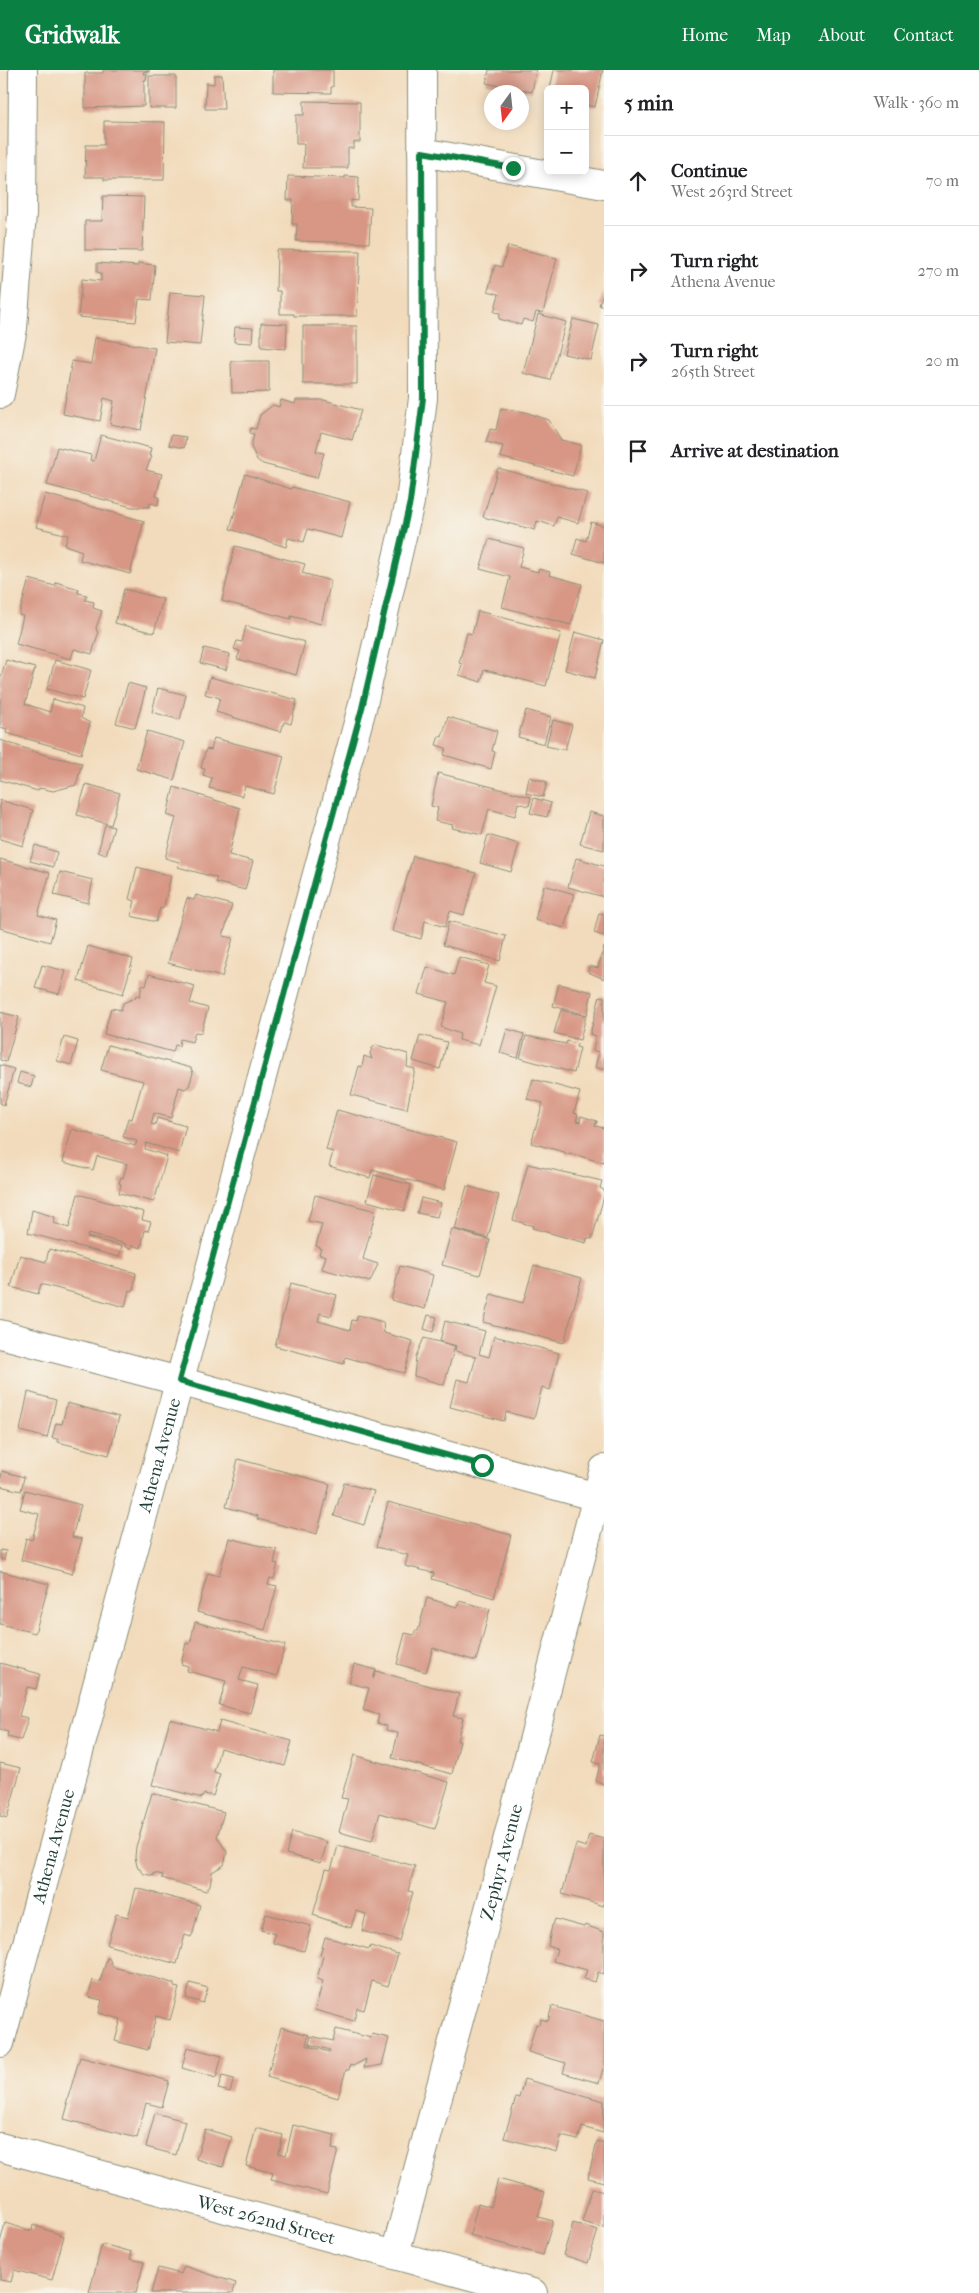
<!DOCTYPE html>
<html lang="en">
<head>
<meta charset="utf-8">
<style>
	body { margin:0; font-family:"IM FELL French Canon",serif; background:#f2f2f2; color:#202124 }
	.controls { position:absolute; right:15px; top:15px; display:grid; overflow:hidden; border-radius:8px; box-shadow:0 2px 12px #0003 }
	.controls button { width:45px; height:45px; display:grid; place-items:center; padding:0; border:0; border-bottom:1px solid #e0e0e0; background:#fff; color:#202124; font:25px sans-serif }
	.compass { position:absolute; left:484px; top:15px; width:45px; height:45px; border-radius:50%; background:#fff; box-shadow:0 2px 12px #0003; rotate:195deg }
	.stop { position:absolute; width:15px; height:15px; margin:-11px; border:4px solid #0b8043; border-radius:50%; background:#fff }
	.stop.end { background:#0b8043; border-color:#fff; box-shadow:0 1px 5px #0008 }
	.list { margin:0; padding:0; list-style:none }
	h2 { display:flex; justify-content:space-between; align-items:center; height:65px; margin:0; padding:0 20px; font-size:21px }
	h2 small { font-size:16px; font-weight:400; color:#757577 }
	.list li { display:grid; grid-template-columns:32px 1fr auto; gap:15px; align-items:center; box-sizing:border-box; height:90px; padding:0 20px; border-top:1px solid #e0e0e0 }
	.list b { display:block; font-size:19px; white-space:nowrap }
	.list p { margin:0; font-size:16px; white-space:nowrap; color:#757577 }
	.list em { font-size:16px; font-style:normal; color:#757577 }
	.icon { flex:none; width:28px; height:28px; fill:none; stroke:currentColor; stroke-width:2; stroke-linecap:round; stroke-linejoin:round }
	.map { position:relative; flex:none; width:604px; height:2223px; overflow:hidden }
	header { display:flex; align-items:center; gap:30px; box-sizing:border-box; height:70px; padding:0 25px; background:#0b8043; color:#fff }
	header strong { font-size:24px }
	nav { display:flex; gap:28px; margin-inline-start:auto; font-size:18px }
	main { display:flex }
	aside { flex:1; background:#fff }
	.map>svg:first-child { display:block }
	.building { fill:#d89785 }
	.lines { fill:none; stroke-linecap:round; stroke-linejoin:round }
	.minor-casing { stroke:#888c78; stroke-width:30 }
	.minor { stroke:#fff; stroke-width:28 }
	.route { stroke:#0b8043; stroke-width:6 }
	.labels { text-anchor:middle; stroke-width:4; stroke-linejoin:round; paint-order:stroke }
	.street-label { font-size:18px; fill:#1f3d34; stroke:#f7f3e8 }
</style>
</head>
<body>
<header>
<strong>Gridwalk</strong>
<nav><a>Home</a><a>Map</a><a>About</a><a>Contact</a></nav>
</header>
<main>
<div class="map">
<svg width="604" height="2223" viewBox="0 0 604 2223">
	<rect width="100%" height="100%" fill="#f7f3e8"/>
	<filter id="ink" filterUnits="userSpaceOnUse"><feTurbulence type="fractalNoise" baseFrequency=".02" numOctaves="2"/><feDisplacementMap in="SourceGraphic" scale="10" xChannelSelector="R" yChannelSelector="G"/><feConvolveMatrix kernelMatrix="1 2 1 2 8 2 1 2 1" color-interpolation-filters="sRGB"/></filter>
	<filter id="wash" filterUnits="userSpaceOnUse"><feTurbulence type="fractalNoise" baseFrequency=".0096" numOctaves="4" result="noise"/><feDisplacementMap in="SourceGraphic" scale="20" xChannelSelector="R" yChannelSelector="G"/><feGaussianBlur stdDeviation="1.12" result="paint"/><feColorMatrix in="noise" values="0 0 0 0 0 0 0 0 0 0 0 0 0 0 0 0 0 1.4 0 .05"/><feComposite in="paint" operator="in"/></filter>
	<g filter="url(#wash)">
		<rect width="100%" height="100%" fill="#f2dbbc"/>
		<g id="blocks">
			<path class="building" d="M103,0H149V2L144,1L143,4L147,3L146,10H144V36L85,38V3H103Z
				M273,0H333V17H331V23L273,22Z
				M489,0H536L532,22L486,13Z
				M554,0H603L595,37L585,35V19H550Z
				M214,5H222L224,39H205L206,13L214,14Z
				M149,6H176V38H149Z
				M304,31L360,32V72H354V78H348V98H303L304,74H296V45H304Z
				M104,51L165,52L164,110H104V107H85L86,75H104Z
				M288,106L345,108V106L359,107L358,131L351,130V137L371,138L369,173L296,171L297,154H292L293,130H287Z
				M103,126L144,127L142,181L85,180V151H102Z
				M508,176L557,188L543,243L536,242L533,252L523,249L521,255L499,249L500,243L494,242L499,224L488,221L495,195L502,197Z
				M277,180L360,181L357,246H294V244H280V221H276Z
				M97,193L138,196V193L155,195L152,230L139,229L136,252L78,247L82,209L101,211V203L97,202Z
				M604,221V237L599,235Z
				M170,222L205,225L200,275L165,272Z
				M538,244L566,252L550,310L523,303Z
				M573,249L599,255L591,290L564,284Z
				M261,253L287,254L286,279L261,277Z
				M303,256H357V314H303Z
				M235,257L253,258L252,273L234,272Z
				M95,268L155,278L141,360L110,354L114,331L104,328L100,351L63,344L72,291L91,294Z
				M231,291H269V322L232,323Z
				M281,330L295,334L296,330H324L361,340L352,370L321,362L316,381L324,383L317,408L263,394L257,390L251,377L254,364L250,363L251,358L256,359L260,345L273,335L279,337Z
				M501,338L525,342L549,350L561,370L581,375L573,406L500,387L503,376L486,372L490,359L496,360Z
				M101,365L151,378L149,386H152L146,400L162,404L156,426L159,427L158,435L150,433L149,437H132L47,415L57,377L91,385L90,390L94,391Z
				M171,365L186,367L184,378L169,375Z
				M498,398L587,423L578,453L557,447L554,456L537,451L535,460L483,447Z
				M245,404L291,419L292,417L350,432L341,468L308,459L304,472L288,468L286,477L230,459Z
				M45,424L144,451L130,504L80,490L82,481L65,475L68,465L36,457Z
				M591,452L604,456V493L573,484L577,468L586,471Z
				M489,469L524,478L519,497L538,502L539,499L550,502L549,505L582,514L571,555L502,537L510,507L480,499Z
				M235,476L305,494L302,503L331,511L321,554L291,546V549L222,531Z
				M29,509L55,516L56,512L79,519L78,523L87,525L85,530L94,532L93,538L102,541L96,558L98,564L92,584L74,579L71,589L16,574L23,546L19,545Z
				M124,519L163,529L154,563L115,553Z
				M478,541L561,563L546,616L489,601L484,600L481,612L459,605L462,594L459,593L467,563L472,564Z
				M246,556L305,572L296,605L237,589L240,581L234,579L237,571L242,572Z
				M575,562L604,570L595,608L565,600Z
				M204,578L230,584L226,600L200,593Z
				M6,590L35,598L25,634L50,642L53,629L83,638L81,648L90,653L81,684L6,663L7,659L0,657V610Z
				M55,590L91,600L83,629L47,619Z
				M210,607L297,630L291,654L284,652L281,662L216,642L220,628L205,624Z
				M128,613L146,618L135,658L116,653Z
				M158,618L186,625L180,650L152,642Z
				M526,640L551,647L544,674L518,667Z
				M448,647L497,661L492,681L495,682L491,699L444,685L446,678L436,675L439,666L442,667Z
				M553,650L572,655L565,680L546,676Z
				M147,661L185,672L174,710L136,699Z
				M214,668L284,686L274,724L245,716L242,726L209,718L212,708L203,705L205,699L201,698L206,679L211,680Z
				M0,670L48,686L82,693L76,715L53,721L40,718L38,721L0,710Z
				M438,703L531,727L529,736L518,733L515,746L489,739L482,765L452,758L453,755L435,751L438,738L431,736Z
				M529,707L547,712L543,727L526,723Z
				M86,714L120,723L111,755L77,745Z
				M174,717L240,738L229,785L253,791L245,820L215,812L217,808L178,797L179,792L165,788L176,748L167,745Z
				M534,728L551,733L547,747L530,743Z
				M0,730L33,740L23,776L0,769Z
				M589,742L604,746V780L580,774Z
				M105,755L114,757L106,785L98,782Z
				M488,765L519,774L511,802L480,793Z
				M35,775L57,782L53,797L30,791Z
				M413,786L476,803L464,845L450,841L445,857L425,851L421,869L392,861Z
				M576,788L604,796V827L568,817Z
				M0,789L50,803L38,845L56,850L50,872L0,858Z
				M137,797L171,806L163,839L160,838L156,852L131,846L135,831L129,829Z
				M60,802L93,810L88,833L54,825Z
				M544,815L574,824L564,858L535,850Z
				M196,825L232,835L223,866L233,868L222,907L168,893L187,828L194,830Z
				M599,843L604,844V866L594,863Z
				M449,851L506,866L500,891L443,875Z
				M88,876L133,889L123,924L78,911Z
				M604,877V909L588,902L589,896L598,898Z
				M459,887L489,895L484,913L496,916L479,975L459,970L460,964L441,957L448,932L419,924L427,897L454,905Z
				M42,895L66,901L59,924L35,918Z
				M149,904L195,916L190,933L208,938L201,963L195,962L192,972L180,969L179,976L175,975L173,982L104,964L111,938L121,940L123,933L135,928L136,925L140,926L142,915L146,916Z
				M559,914L592,922L587,945L553,936Z
				M600,926L604,927V1000L595,997L599,982L593,981L596,966L590,964Z
				M561,940L586,946L580,970L554,963Z
				M0,942L19,947L6,992L0,990Z
				M507,959L524,964L518,988L500,983Z
				M420,965L447,972L440,999L413,991Z
				M526,966L566,974L567,971L577,974L576,977L580,978L574,1003L520,988Z
				M64,967L78,971L71,995L57,991Z
				M108,975L191,998L193,1003L189,1016L185,1019L179,1017L171,1048L154,1043L151,1054L155,1055L157,1048L186,1056L179,1083L146,1073L145,1079L167,1086L154,1132L119,1123L121,1114L119,1113L121,1107L123,1108L127,1094L97,1086L93,1100L63,1092L72,1059L135,1076L137,1071L123,1067L128,1048L132,1049L143,1011L101,1000Z
				M376,975L408,984L407,997L415,999L407,1039L351,1025L359,996L362,997L364,986L372,989L370,984L372,978Z
				M0,995L14,999L4,1035L0,1033Z
				M20,1002L34,1006L31,1017L17,1013Z
				M533,1009L580,1022L574,1043L578,1044L576,1051L580,1052L581,1046L597,1051L595,1056L604,1058V1093L569,1083L568,1085L564,1082L531,1073L543,1033L527,1029Z
				M337,1040L457,1072L444,1120L372,1100L370,1108L329,1096L333,1082L326,1080Z
				M528,1094L602,1111L600,1118L604,1120V1126L592,1169L587,1168L586,1173L532,1158L533,1156L513,1150Z
				M374,1105L411,1115L404,1141L367,1131Z
				M467,1116L499,1125L488,1168L455,1159Z
				M78,1124L144,1142L142,1150L151,1152L148,1161L145,1160L141,1178L132,1175L131,1178L125,1177L126,1174L88,1164L87,1167L122,1176L119,1187L28,1163L32,1140L55,1147L54,1153L69,1158Z
				M315,1125L376,1141L363,1189L378,1194L370,1212L322,1199L326,1186L319,1184L321,1178L316,1176L322,1154L308,1151Z
				M421,1128L441,1133L437,1147L417,1143Z
				M452,1159L490,1170L480,1205L442,1195Z
				M49,1179L136,1203L133,1221L129,1220L125,1237L41,1214L38,1224L11,1217L20,1185L46,1192Z
				M534,1195L582,1208L564,1273L483,1252L491,1224L523,1233Z
				M400,1196L433,1205L425,1239L391,1230Z
				M291,1213L337,1225L331,1246L320,1243L318,1251L350,1260L352,1250L356,1251L358,1245L383,1252L384,1263L413,1271L404,1303L345,1287L344,1294L275,1276Z
				M428,1245L437,1247L433,1262L424,1259Z
				M445,1251L485,1261L479,1284L489,1287L494,1266L559,1283L550,1320L542,1317L534,1349L506,1342L504,1351L450,1337L457,1309L469,1312L476,1287L455,1281L456,1276L440,1271Z
				M424,1268L455,1276L444,1315L414,1306L416,1286Z
				M28,1322L56,1330L47,1368L20,1361Z
				M67,1333L119,1347L109,1385L58,1372V1369L52,1368L56,1353L62,1354Z
				M238,1389L330,1414L317,1464L257,1449L258,1446L226,1437Z
				M2,1401L24,1407L21,1421L0,1416Z
				M344,1413L374,1421L364,1455L334,1446Z
				M25,1420L81,1435L72,1467L82,1469L72,1504L21,1490L26,1468L32,1470L39,1444L20,1439Z
				M388,1432L511,1465L494,1528L432,1509L434,1503L405,1496L408,1485L376,1477Z
				M229,1468L277,1480L274,1493L278,1494L274,1509L270,1508L268,1514L277,1516L265,1560L197,1542L208,1503L219,1506Z
				M0,1480L6,1481L4,1490L0,1489Z
				M0,1501L49,1514L35,1563L0,1554Z
				M427,1528L457,1537L459,1531L490,1539L476,1591L433,1578L426,1602L397,1594L405,1563L414,1565L415,1561H418Z
				M195,1552L285,1575L277,1606L243,1597L239,1610L258,1615L250,1643L219,1635L226,1611L187,1601L188,1596L181,1594L186,1573L190,1574Z
				M0,1593L40,1604L36,1619L27,1617L19,1646L28,1648L21,1670L7,1667L8,1662L0,1660Z
				M354,1594L376,1600L373,1609L376,1601L459,1624L453,1646L463,1648L457,1671H460L452,1704L392,1688L398,1663L386,1660L387,1656L377,1653L379,1645L363,1640L369,1618L349,1613Z
				M170,1649L217,1662L220,1651L292,1671L285,1696L220,1678L214,1702L220,1704L213,1726L204,1724L202,1728L152,1715Z
				M600,1665L604,1666V1714L596,1711L600,1694L593,1692Z
				M354,1685L449,1712L435,1759L380,1743L372,1771L339,1762L348,1729L341,1728Z
				M0,1693L21,1698L7,1748L0,1746Z
				M152,1723L224,1742L217,1767L227,1782L224,1795L212,1802L210,1815L206,1821L162,1808L163,1805L154,1803V1806L144,1804L137,1796L135,1787L136,1777Z
				M292,1762L327,1772L321,1793L286,1784Z
				M589,1765L604,1769V1836L562,1824L576,1774L586,1777Z
				M338,1776L415,1796L408,1821L413,1822L399,1871L362,1861L366,1844L356,1841L351,1858L313,1845L326,1799L331,1800Z
				M136,1818L200,1835L193,1863L191,1867L185,1865L177,1894L107,1875L116,1844L128,1847Z
				M266,1844L311,1856L304,1881L273,1873L275,1864L261,1860Z
				M555,1849L584,1857L585,1855L604,1862V1902L603,1904L598,1902L595,1912L584,1909L587,1900L553,1891L557,1879L548,1876L552,1855H553Z
				M325,1867L369,1879L370,1876L398,1884L388,1916L372,1911L364,1940L357,1938L354,1951L315,1940L323,1911L317,1909L323,1886L320,1885Z
				M107,1888H109L113,1897L166,1911L174,1914V1917L179,1918L170,1950L156,1946L148,1980L115,1971L121,1949L99,1943L102,1930L88,1927L93,1910L100,1912Z
				M190,1913L208,1918L203,1933L186,1928Z
				M552,1936L604,1951V1995L599,2013L563,2003L566,1993L528,1982L536,1954L539,1955L541,1949L548,1951Z
				M281,1957L309,1965L306,1975L329,1982L330,1980L309,1974L311,1966L333,1971L336,1959L371,1968L372,1964L389,1968L382,1995L364,1998L366,1989L353,1996L350,1995L349,2000H346L338,2028L267,2007Z
				M187,1977L222,1986L216,2008L182,1998Z
				M80,1987L169,2011L162,2037L146,2033L137,2068L64,2049L68,2034H66Z
				M222,2006L234,2009L230,2022L218,2019Z
				M524,2009L604,2031L603,2063L582,2057L578,2070L561,2066L557,2082L504,2068L516,2027L519,2028Z
				M155,2043L185,2051L176,2085L146,2077Z
				M293,2055L335,2065L332,2079L338,2080L327,2124L271,2110L273,2103L246,2096L256,2058L283,2065L279,2083L286,2085Z
				M205,2059L232,2067L223,2097L196,2089Z
				M597,2071L604,2073V2112L588,2108Z
				M498,2109L545,2122L538,2147L553,2151L543,2185L470,2165L478,2133L491,2137Z
				M592,2119L604,2122V2158L582,2152Z
				M5,2153L32,2161L33,2155L64,2166L52,2210L14,2200L11,2212L0,2210V2173Z
				M573,2153L598,2160L588,2193L563,2185Z
				M102,2174L132,2182L130,2189L144,2192L136,2223H89Z
				M184,2196L236,2213L233,2223H151L158,2198L181,2204Z"/>
		</g>
	</g>
	<g filter="url(#ink)">
		<use href="#blocks" fill-opacity="0" stroke="#888c78" stroke-width="1"/>
		<g class="lines">
			<g class="minor-casing">
				<g id="minor">
					<path d="M422,82L604,115"/>
					<path d="M0,324L13,258L22,144L23,0"/>
					<path d="M0,1264L179,1311L604,1429"/>
					<path id="s1" d="M0,1973L362,638L410,432L423,328L422,0"/>
					<path id="s2" d="M0,2077L533,2223"/>
					<path id="s3" d="M395,2184L493,1825L604,1399"/>
				</g>
			</g>
			<use href="#minor" class="minor"/>
		</g>
	</g>
	<g class="lines" filter="url(#ink)">
		<path class="route" d="M482,1395L179,1311L362,638L410,432L423,328L422,82L513,98"/>
	</g>
	<g class="labels">
		<g class="street-label">
			<text dy="6" stroke="none"><textPath href="#s1" startOffset="609">Athena Avenue</textPath></text>
			<text dy="6" stroke="none"><textPath href="#s1" startOffset="204">Athena Avenue</textPath></text>
			<text dy="6" stroke="none"><textPath href="#s3" startOffset="406">Zephyr Avenue</textPath></text>
			<text dy="6" stroke="none"><textPath href="#s2" startOffset="276">West 262nd Street</textPath></text>
		</g>
	</g>
</svg>
<div class="controls">
<button>+</button>
<button>−</button>
</div>
<svg class="compass" viewBox="-18 -18 36 36"><path d="M0-13l5 13h-10z" fill="#e53935"/><path d="M0 13l5-13h-10z" fill="#757577"/></svg>
<div class="stop" style="left:482px;top:1395px"></div>
<div class="stop end" style="left:513px;top:98px"></div>
</div>
<aside>
<h2>5 min<small>Walk · 360 m</small></h2>
<ul class="list">
<li><svg class="icon" aria-label="ahead" viewBox="0 0 24 24"><path d="M12 20V5M6 11l6-6 6 6"/></svg><div><b>Continue</b><p>West 263rd Street</p></div><em>70 m</em></li>
<li><svg class="icon" aria-label="right" viewBox="0 0 24 24"><path d="M7 20v-9h11M14 6l5 5-5 5"/></svg><div><b>Turn right</b><p>Athena Avenue</p></div><em>270 m</em></li>
<li><svg class="icon" aria-label="right" viewBox="0 0 24 24"><path d="M7 20v-9h11M14 6l5 5-5 5"/></svg><div><b>Turn right</b><p>265th Street</p></div><em>20 m</em></li>
<li><svg class="icon" aria-label="arrive" viewBox="0 0 24 24"><path d="M6 21V4h12l-3 4 3 4H6"/></svg><div><b>Arrive at destination</b></div></li>
</ul>
</aside>
</main>
</body>
</html>
